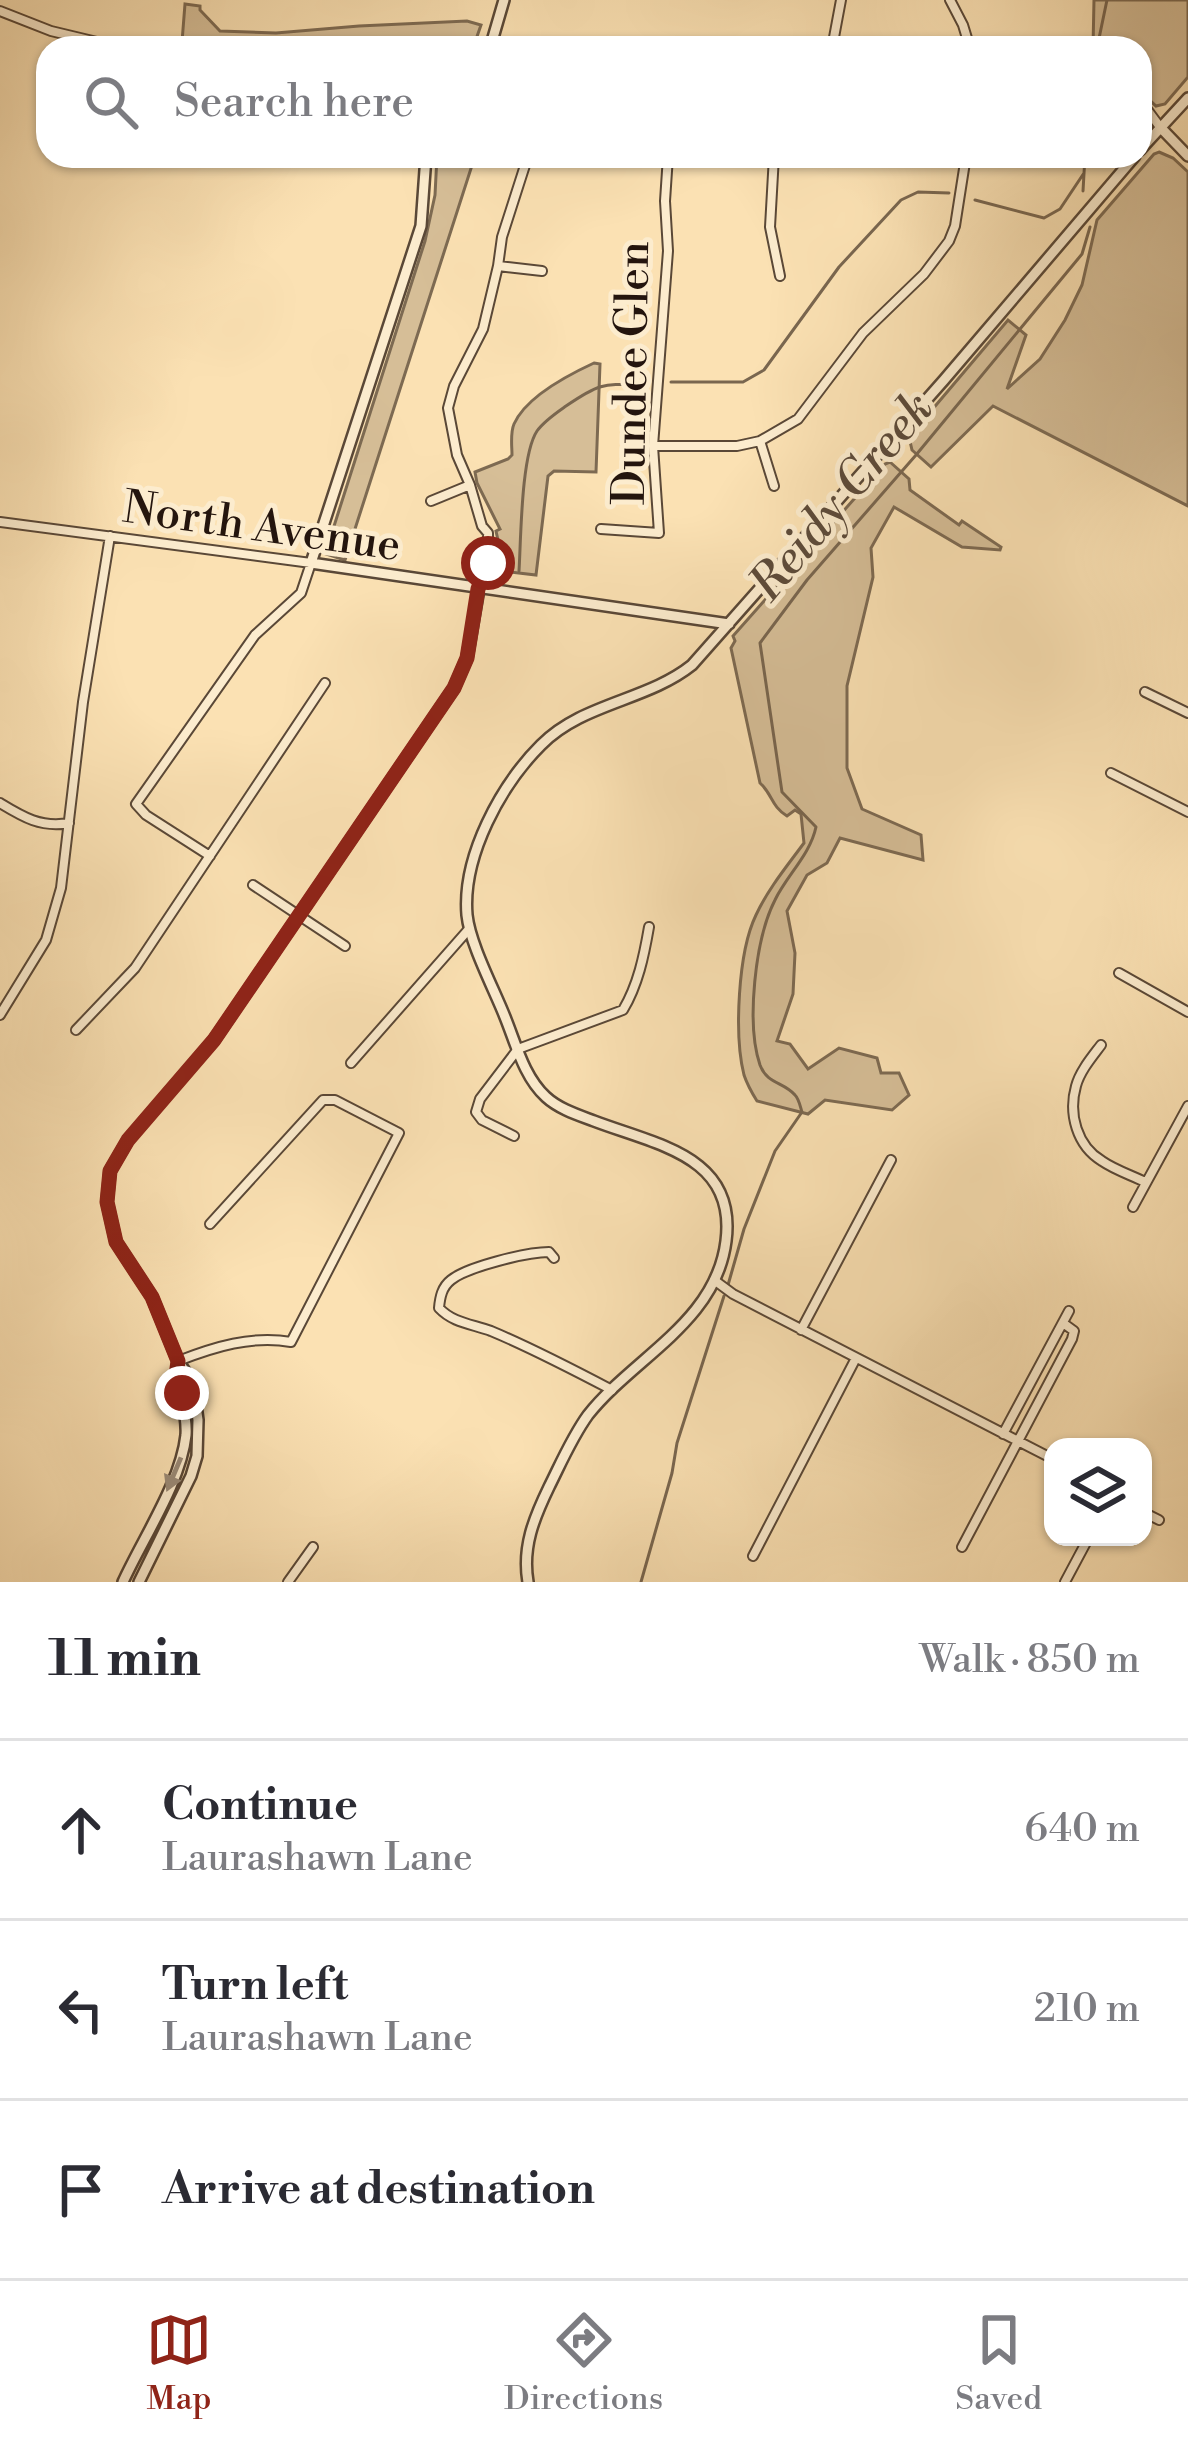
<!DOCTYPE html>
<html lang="en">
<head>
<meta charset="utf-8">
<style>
	body { margin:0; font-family:"Libre Bodoni",serif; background:#f2f2f3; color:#2b2b33 }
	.controls { position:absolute; right:36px; bottom:36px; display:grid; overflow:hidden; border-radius:24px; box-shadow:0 3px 9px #0004 }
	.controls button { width:108px; height:108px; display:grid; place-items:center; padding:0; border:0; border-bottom:3px solid #e1e1e2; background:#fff; color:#2b2b33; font:60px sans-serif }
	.stop { position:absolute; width:36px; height:36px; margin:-27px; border:9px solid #8f2418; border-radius:50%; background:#fff }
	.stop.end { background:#8f2418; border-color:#fff; box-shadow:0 3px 12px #0008 }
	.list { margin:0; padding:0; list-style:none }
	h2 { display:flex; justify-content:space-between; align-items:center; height:156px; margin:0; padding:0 48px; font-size:51px }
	h2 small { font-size:39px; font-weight:400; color:#7c7c81 }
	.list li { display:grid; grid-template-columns:78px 1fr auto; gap:36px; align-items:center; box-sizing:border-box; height:180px; padding:0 48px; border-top:3px solid #e1e1e2 }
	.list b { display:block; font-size:45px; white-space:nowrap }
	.list p { margin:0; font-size:39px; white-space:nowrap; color:#7c7c81 }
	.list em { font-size:39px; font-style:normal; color:#7c7c81 }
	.icon { flex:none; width:66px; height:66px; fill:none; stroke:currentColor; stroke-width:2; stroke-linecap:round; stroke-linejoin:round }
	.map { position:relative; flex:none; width:1188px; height:1582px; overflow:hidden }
	.search { position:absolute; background:#fff; box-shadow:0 3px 9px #0004; left:36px; right:36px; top:36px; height:132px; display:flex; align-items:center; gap:30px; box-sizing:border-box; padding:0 42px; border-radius:36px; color:#7c7c81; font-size:45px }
	.sheet { height:696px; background:#fff }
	nav { display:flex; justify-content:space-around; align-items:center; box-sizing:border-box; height:168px; border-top:3px solid #e1e1e2; background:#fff; font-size:33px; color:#7c7c81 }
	nav a { display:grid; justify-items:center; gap:6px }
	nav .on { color:#8f2418 }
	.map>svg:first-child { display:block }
	.green { fill:#d6be97; stroke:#7d6a52; stroke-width:3 }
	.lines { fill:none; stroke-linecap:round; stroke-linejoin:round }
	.stream { stroke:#79664f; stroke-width:3 }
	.minor-casing { stroke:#5a4837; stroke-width:12 }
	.tertiary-casing { stroke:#5a4837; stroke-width:14 }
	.minor { stroke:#fcecce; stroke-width:8 }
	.tertiary { stroke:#fcecce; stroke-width:9 }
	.oneway { fill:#9b8b78 }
	.route { stroke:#8f2418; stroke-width:15 }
	.labels { text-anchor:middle; stroke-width:10; stroke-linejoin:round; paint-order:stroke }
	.street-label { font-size:45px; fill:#24150e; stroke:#fcecce }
	.water-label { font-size:48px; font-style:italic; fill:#5d4b3a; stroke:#fcecce }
</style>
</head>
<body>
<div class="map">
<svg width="1188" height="1582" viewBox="0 0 1188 1582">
	<rect width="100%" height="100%" fill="#fbe1b3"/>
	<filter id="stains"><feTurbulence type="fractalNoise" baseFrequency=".00167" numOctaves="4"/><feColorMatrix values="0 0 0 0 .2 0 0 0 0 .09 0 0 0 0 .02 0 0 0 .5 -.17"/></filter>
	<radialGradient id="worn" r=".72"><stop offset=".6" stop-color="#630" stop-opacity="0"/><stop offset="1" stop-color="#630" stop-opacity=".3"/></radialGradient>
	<path class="green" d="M1094,0H1188V77L1165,104L1156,106L1140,91V48H1093Z
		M185,4L200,6V10L220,31L276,33L359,26L467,21L481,25L473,48H331L182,42Z
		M1159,152L1173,158L1188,172V506L993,406L931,467L912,450L909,437L1008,320L1026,335L1007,389L1040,359L1065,320L1082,285L1097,220L1154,154Z
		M437,156H475L345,560L326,554L327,548L425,241L435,195Z
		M594,363L600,364L596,472L554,471L548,476L536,575L494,570L501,554L496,531L500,529L477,483L475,472L508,459L512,455C512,446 510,433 514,424C526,397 568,375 594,363Z
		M890,462L909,479L910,490L959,525L962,521L1001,547L1000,550L962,547L894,507L871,548L873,577L847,686V768L862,809L921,835L923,860L840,838L827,863L807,875L787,911L795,953L793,994L777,1041L790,1044L808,1069L839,1048L877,1058L881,1073H899L909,1095L892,1110L825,1100L808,1114L757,1101C752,1093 747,1084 744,1075C734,1035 738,952 756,915C768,889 787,866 804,843L801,814L795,810L787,816C771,806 773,795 760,783L731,648L735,641L733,636L885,464Z"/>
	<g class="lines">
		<path class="stream" d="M1097,48L1107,0
			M1083,191L1085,156
			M975,200L1044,218L1060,209L1084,173
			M671,382H743L764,370L839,267L901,200L918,192L949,193
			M519,571C521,539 521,455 537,431C544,421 556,413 566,406C601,382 603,384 645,385
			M728,1285L744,1229L775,1151L802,1112C800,1106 799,1099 795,1095C784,1082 767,1084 760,1065C746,1024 755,939 775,900C787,875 810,855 816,827L782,792L760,643L807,580L916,455L1082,254L1090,227
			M641,1582L672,1473L677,1443L724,1296"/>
		<g class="minor-casing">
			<path id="minor" d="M950,0L963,25L970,48
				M0,11L51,31L122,48
				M832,48L841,0
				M1140,100L1160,127
				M774,156L770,227L780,276
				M498,266L542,271
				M760,441L774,486
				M653,446H737L760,441L798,419L863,333L924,274L949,241L955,226L966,156
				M431,501L470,485
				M0,522L311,563L301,593L255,635L136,804L146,815L210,856
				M601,529L659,533L653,446L668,251L665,201L668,156
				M474 554a10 10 0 1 1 20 0a10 10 0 1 1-20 0Z
				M488,545V533L482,526L470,485L457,455L448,408L454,386L483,329L498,266L502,237L528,156
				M478,562L476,577L479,589
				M1145,692L1188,713
				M1111,773L1188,812
				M0,803C23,817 41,828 69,823
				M253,885L345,946
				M1119,973L1188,1012
				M0,1015L46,940L61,888L83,702L110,536
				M76,1030L135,968L325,683
				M1101,1045C1092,1057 1080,1071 1076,1086C1068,1114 1077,1146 1102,1161C1115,1170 1131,1175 1145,1182
				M351,1063L469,929
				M514,1136L482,1120L476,1112L480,1099L518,1049L623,1010C638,985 644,956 649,927
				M1133,1207L1188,1106
				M554,1258L549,1252C527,1252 467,1267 451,1280C442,1287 440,1297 439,1308C453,1323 472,1324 491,1331C532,1348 572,1369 612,1390
				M714,1280L733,1294L1053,1459
				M801,1330L891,1160
				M178,1361C214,1347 252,1335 291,1342L399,1133L335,1100H323L210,1224
				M1003,1434L1069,1311
				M1143,1512L1159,1520
				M962,1547L1072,1339L1074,1331L1063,1323
				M753,1556L856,1358
				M288,1582L313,1547
				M1065,1582L1089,1537"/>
		</g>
		<g class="tertiary-casing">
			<path id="tertiary" d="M490,48L504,0
				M1160,127L1188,156
				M1140,150L1188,98
				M426,156L421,226L311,563L729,624
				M123,1582C143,1538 181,1482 186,1435C188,1409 175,1386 178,1361
				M139,1582L191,1476L197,1456L198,1420L194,1391L187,1374L178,1361L152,1297L116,1242L107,1202L110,1171L128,1140L214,1040L454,688L467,658L479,589
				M528,1582C522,1547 534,1518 549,1487C561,1463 572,1437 588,1415C634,1357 716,1322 726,1241C737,1156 657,1145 594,1121C578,1115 559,1109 546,1097C524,1077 516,1044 505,1017C494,989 470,944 467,915C462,856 501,785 541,745C582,703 647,701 692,665L944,380L1135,156"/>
		</g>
		<use href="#minor" class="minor"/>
		<use href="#tertiary" class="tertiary"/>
	</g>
	<defs><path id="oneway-solid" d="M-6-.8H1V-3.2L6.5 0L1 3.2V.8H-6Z" transform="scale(3)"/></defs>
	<use class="oneway" href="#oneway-solid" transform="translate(174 1474) rotate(113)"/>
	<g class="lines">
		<path class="route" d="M182,1393L176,1376L178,1361L152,1297L116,1242L107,1202L110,1171L128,1140L214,1040L454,688L467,658L478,589L488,563"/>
	</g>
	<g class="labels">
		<g class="street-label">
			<text transform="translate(630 373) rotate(-89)" y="16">Dundee Glen</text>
			<text transform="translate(262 525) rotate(8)" y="16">North Avenue</text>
		</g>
		<g class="water-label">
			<text transform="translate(840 495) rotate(-50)" y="17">Reidy Creek</text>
		</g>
	</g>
	<rect width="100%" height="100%" filter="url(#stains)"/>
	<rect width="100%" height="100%" fill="url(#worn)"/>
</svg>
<div class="controls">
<button><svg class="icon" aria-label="layers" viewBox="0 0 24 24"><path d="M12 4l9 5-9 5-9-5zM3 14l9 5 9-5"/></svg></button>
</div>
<div class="stop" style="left:488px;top:563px"></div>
<div class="stop end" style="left:182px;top:1393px"></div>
<div class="search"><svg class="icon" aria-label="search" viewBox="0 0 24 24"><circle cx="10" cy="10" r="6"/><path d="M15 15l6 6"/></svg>Search here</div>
</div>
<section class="sheet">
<h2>11 min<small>Walk · 850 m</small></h2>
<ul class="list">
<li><svg class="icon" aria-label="ahead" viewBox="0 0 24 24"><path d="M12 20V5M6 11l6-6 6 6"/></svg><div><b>Continue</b><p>Laurashawn Lane</p></div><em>640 m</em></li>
<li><svg class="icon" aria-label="left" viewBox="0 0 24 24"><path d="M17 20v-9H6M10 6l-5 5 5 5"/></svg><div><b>Turn left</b><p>Laurashawn Lane</p></div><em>210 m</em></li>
<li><svg class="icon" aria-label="arrive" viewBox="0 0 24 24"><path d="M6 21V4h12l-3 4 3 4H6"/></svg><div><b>Arrive at destination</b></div></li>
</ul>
</section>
<nav>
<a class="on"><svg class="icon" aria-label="map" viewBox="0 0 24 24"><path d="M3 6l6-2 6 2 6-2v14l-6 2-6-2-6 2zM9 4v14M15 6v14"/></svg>Map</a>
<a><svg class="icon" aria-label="directions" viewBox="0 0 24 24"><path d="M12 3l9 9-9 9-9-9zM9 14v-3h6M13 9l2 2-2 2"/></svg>Directions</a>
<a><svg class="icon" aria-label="saved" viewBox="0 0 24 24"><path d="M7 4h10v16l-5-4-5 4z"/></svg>Saved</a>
</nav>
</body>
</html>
